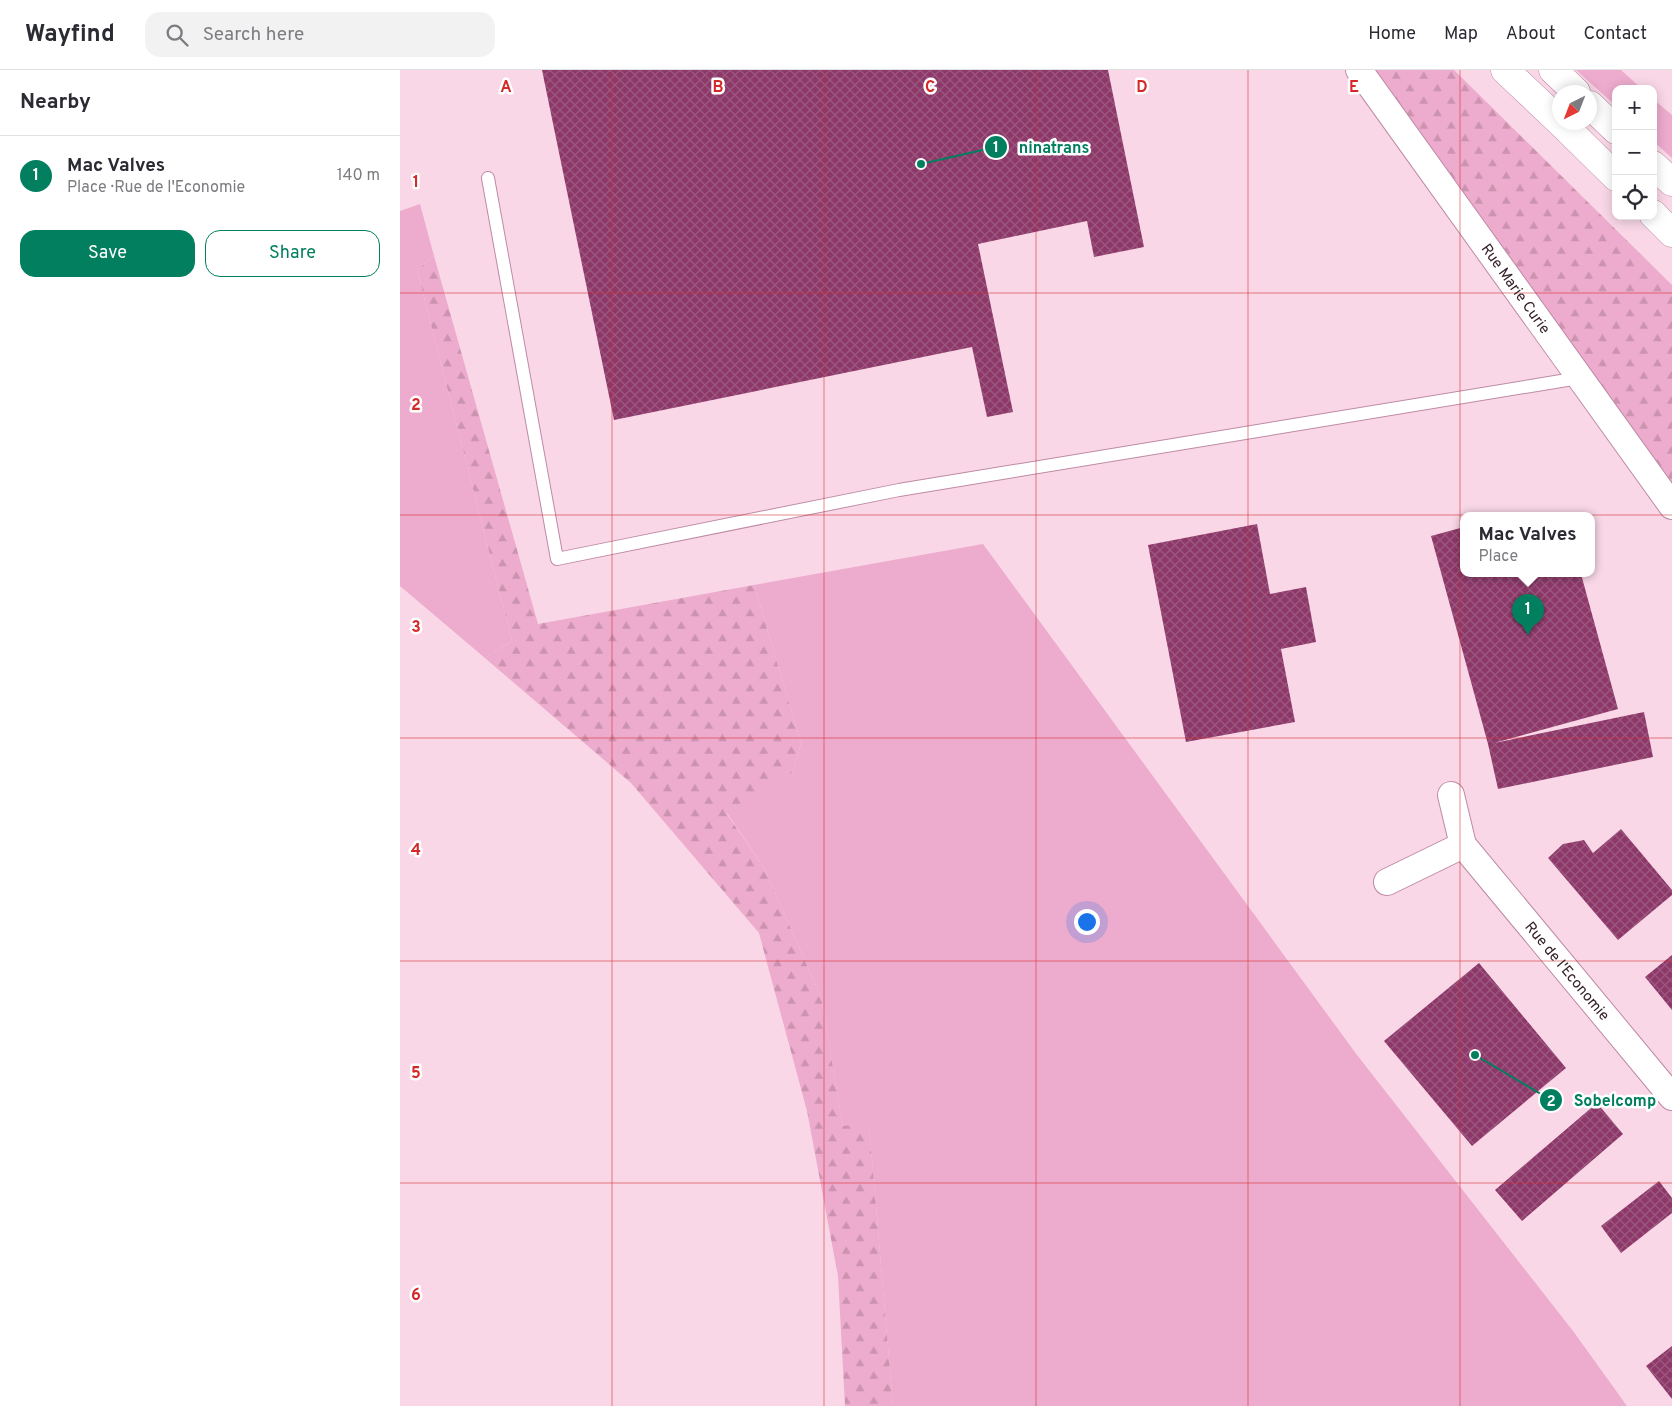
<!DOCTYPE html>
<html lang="en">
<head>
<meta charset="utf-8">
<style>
	body { margin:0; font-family:Overpass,sans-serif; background:#f2f2f3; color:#2b2b33 }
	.controls { position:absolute; right:15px; top:15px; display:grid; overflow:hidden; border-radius:10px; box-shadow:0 2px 12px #0003 }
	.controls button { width:45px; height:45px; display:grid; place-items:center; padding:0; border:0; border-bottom:1px solid #e1e1e2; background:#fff; color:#2b2b33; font:25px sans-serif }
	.compass { position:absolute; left:1152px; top:15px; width:45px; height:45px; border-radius:50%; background:#fff; box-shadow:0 2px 12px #0003; rotate:222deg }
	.you { position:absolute; left:686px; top:851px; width:18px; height:18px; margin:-12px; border:4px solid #fff; border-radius:50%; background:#1a73e8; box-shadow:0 0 0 8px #1a73e833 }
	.badge { display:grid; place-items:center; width:32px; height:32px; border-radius:50%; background:#017f5e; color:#fff; font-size:16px; font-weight:700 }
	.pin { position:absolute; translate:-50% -41px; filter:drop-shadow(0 1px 2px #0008) }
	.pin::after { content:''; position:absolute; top:26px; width:18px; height:15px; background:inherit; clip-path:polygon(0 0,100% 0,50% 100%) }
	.popup { position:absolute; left:1060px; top:442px; width:135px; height:65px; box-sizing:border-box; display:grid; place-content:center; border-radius:10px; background:#fff; filter:drop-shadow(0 1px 4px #0005); font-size:16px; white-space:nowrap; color:#7c7c81 }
	.popup b { font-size:19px; color:#2b2b33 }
	.popup::after { content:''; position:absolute; left:50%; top:100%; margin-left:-10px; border:10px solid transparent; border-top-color:#fff }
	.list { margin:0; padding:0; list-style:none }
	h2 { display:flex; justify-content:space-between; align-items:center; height:65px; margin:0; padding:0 20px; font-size:21px }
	h2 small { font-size:16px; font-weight:400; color:#7c7c81 }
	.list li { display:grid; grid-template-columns:32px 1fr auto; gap:15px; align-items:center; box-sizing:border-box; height:80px; padding:0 20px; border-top:1px solid #e1e1e2 }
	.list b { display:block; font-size:19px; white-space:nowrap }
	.list p { margin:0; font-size:16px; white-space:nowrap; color:#7c7c81 }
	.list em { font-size:16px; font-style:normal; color:#7c7c81 }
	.actions { display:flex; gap:10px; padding:15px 20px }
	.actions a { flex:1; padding:11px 0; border:1px solid #017f5e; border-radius:15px; text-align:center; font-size:18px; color:#017f5e }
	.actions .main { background:#017f5e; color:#fff }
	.icon { flex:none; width:28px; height:28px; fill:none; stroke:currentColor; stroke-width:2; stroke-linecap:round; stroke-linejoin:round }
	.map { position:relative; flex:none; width:1272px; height:1336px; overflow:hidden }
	header { display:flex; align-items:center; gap:30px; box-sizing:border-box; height:70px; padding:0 25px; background:#fff; border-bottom:1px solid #e1e1e2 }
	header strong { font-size:24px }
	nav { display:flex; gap:28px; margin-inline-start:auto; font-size:18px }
	.search { width:350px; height:45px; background:#f2f2f3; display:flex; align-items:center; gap:12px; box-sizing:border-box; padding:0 18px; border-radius:15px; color:#7c7c81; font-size:19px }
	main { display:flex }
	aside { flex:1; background:#fff }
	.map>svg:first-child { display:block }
	.green { fill:#edabcd }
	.forest { fill:url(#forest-firs) }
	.building { fill:url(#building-cross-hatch) }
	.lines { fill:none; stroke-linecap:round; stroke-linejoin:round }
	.lane-casing { stroke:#be8aa5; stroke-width:14 }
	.street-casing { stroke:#be8aa5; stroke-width:28 }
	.highway-casing { stroke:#be8aa5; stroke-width:29 }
	.lane { stroke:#fff; stroke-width:12 }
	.street { stroke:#fff; stroke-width:26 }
	.highway { stroke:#fff; stroke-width:28 }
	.grid { fill:none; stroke:#d62828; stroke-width:1; stroke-opacity:0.55 }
	.labels { text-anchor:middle; stroke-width:5; stroke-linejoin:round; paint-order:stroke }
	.street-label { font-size:15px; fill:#35212b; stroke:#fff }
	.grid-label { font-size:16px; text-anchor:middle; font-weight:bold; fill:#d62828; stroke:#fff; stroke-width:5; stroke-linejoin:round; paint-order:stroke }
	.leader { fill:none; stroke:#017f5e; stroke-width:2 }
	.callout-dot { fill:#017f5e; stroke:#fff; stroke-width:2 }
	.mark-label { font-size:15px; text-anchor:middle; font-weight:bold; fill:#fff }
	.callout-label { font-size:16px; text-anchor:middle; font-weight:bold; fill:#017f5e; stroke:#fff; stroke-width:5; stroke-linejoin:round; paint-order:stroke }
</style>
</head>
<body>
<header>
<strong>Wayfind</strong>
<div class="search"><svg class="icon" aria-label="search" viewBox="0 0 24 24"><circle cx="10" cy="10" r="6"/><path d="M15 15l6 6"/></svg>Search here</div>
<nav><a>Home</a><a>Map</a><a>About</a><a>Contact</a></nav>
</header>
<main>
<aside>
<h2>Nearby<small></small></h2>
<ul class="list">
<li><span class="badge">1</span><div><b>Mac Valves</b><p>Place · Rue de l'Economie</p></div><em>140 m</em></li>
</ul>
<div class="actions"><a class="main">Save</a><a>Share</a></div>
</aside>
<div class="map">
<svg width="1272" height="1336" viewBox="0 0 1272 1336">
	<defs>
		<pattern id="forest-firs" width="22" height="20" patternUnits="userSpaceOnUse" patternTransform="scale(1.25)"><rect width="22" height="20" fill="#edabcd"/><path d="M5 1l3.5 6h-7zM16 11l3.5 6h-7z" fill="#cc93b0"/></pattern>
		<pattern id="building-cross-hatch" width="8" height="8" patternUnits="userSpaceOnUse" patternTransform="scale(1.25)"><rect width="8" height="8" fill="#8e386a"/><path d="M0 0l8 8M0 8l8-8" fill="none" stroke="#9b597f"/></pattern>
	</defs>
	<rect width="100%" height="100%" fill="#f9d7e7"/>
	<path class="green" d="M1176,0H1221L1242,19H1216V36Z
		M1253,29L1272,45V88L1253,71Z
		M20,134L34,186L17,200L112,571L85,588L0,516V141Z
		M583,474L957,985L1173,1261L1227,1336H493L469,1054L443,1057L421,927L364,798L327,743L393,702L401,673L354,515Z"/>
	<path class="forest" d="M972,0H1054L1272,215V413Z
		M34,186L138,554L354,515L401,673L393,702L327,744L364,798L421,927L443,1056L469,1053L493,1336H445L438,1206L407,1041L359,863L231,713L85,588L112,571L17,200Z"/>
	<path class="building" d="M142,0H708L744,177L694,187L687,151L578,174L613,342L587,347L572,277L214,350Z
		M857,454L870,524L906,517L916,572L881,579L895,652L786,672L748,475Z
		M1064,457V504H1181L1218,639L1094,673L1244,642L1253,687L1098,719L1088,674L1031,466Z
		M1221,759L1272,820V825L1218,870L1148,788L1163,774L1184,770L1193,783Z
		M1272,885V940L1245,907Z
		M1079,893L1166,998L1072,1076L984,971Z
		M1197,1033L1223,1064L1122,1151L1095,1120Z
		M1259,1111L1272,1128V1143L1221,1183L1201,1156Z
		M1272,1276V1329L1246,1296Z"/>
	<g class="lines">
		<g class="lane-casing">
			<path id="lane" d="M88,108L157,489L499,420L1179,308"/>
		</g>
		<g class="street-casing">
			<g id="street">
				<path id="s1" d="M959,0L1272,436"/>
				<path id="s2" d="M1051,725L1063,775L1272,1027"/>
				<path d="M987,812L1063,775"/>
			</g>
		</g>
		<g class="highway-casing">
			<path id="highway" d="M1105,0L1160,52
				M1153,0L1176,22
				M1190,35L1216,60
				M1160,52L1216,107
				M1253,95L1272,112
				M1253,144L1272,163"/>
		</g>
		<use href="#lane" class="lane"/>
		<use href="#street" class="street"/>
		<use href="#highway" class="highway"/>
	</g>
	<path class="grid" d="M212,0V1336M424,0V1336M636,0V1336M848,0V1336M1060,0V1336M0,223H1272M0,445H1272M0,668H1272M0,891H1272M0,1113H1272"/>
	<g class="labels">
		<g class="street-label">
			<text dy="5" stroke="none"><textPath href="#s1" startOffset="269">Rue Marie Curie</textPath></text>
			<text dy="5" stroke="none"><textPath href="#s2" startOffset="215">Rue de l'Economie</textPath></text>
		</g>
	</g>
	<g class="grid-label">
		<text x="106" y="22">A</text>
		<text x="318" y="22">B</text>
		<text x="530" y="22">C</text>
		<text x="742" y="22">D</text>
		<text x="954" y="22">E</text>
		<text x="16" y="117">1</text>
		<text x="16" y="340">2</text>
		<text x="16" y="562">3</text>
		<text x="16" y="785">4</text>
		<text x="16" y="1008">5</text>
		<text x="16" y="1230">6</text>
	</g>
	<path class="leader" d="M521 94L596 77M1075 985L1151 1030"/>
	<g class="callout-dot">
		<circle cx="521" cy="94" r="5"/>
		<circle cx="1075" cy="985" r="5"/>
		<circle cx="596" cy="77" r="12"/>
		<circle cx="1151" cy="1030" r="12"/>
	</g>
	<g class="mark-label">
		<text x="596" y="82">1</text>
		<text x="1151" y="1036">2</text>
	</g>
	<g class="callout-label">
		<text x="654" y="83">ninatrans</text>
		<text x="1215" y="1036">Sobelcomp</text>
	</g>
</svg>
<div class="controls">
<button>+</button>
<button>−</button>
<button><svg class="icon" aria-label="locate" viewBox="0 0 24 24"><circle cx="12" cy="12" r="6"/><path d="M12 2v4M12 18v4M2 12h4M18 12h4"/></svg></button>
</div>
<svg class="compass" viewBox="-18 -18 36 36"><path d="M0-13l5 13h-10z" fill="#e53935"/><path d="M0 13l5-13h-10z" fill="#7c7c81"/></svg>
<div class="you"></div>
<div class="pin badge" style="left:1128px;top:565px">1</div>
<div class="popup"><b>Mac Valves</b>Place</div>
</div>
</main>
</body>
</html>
